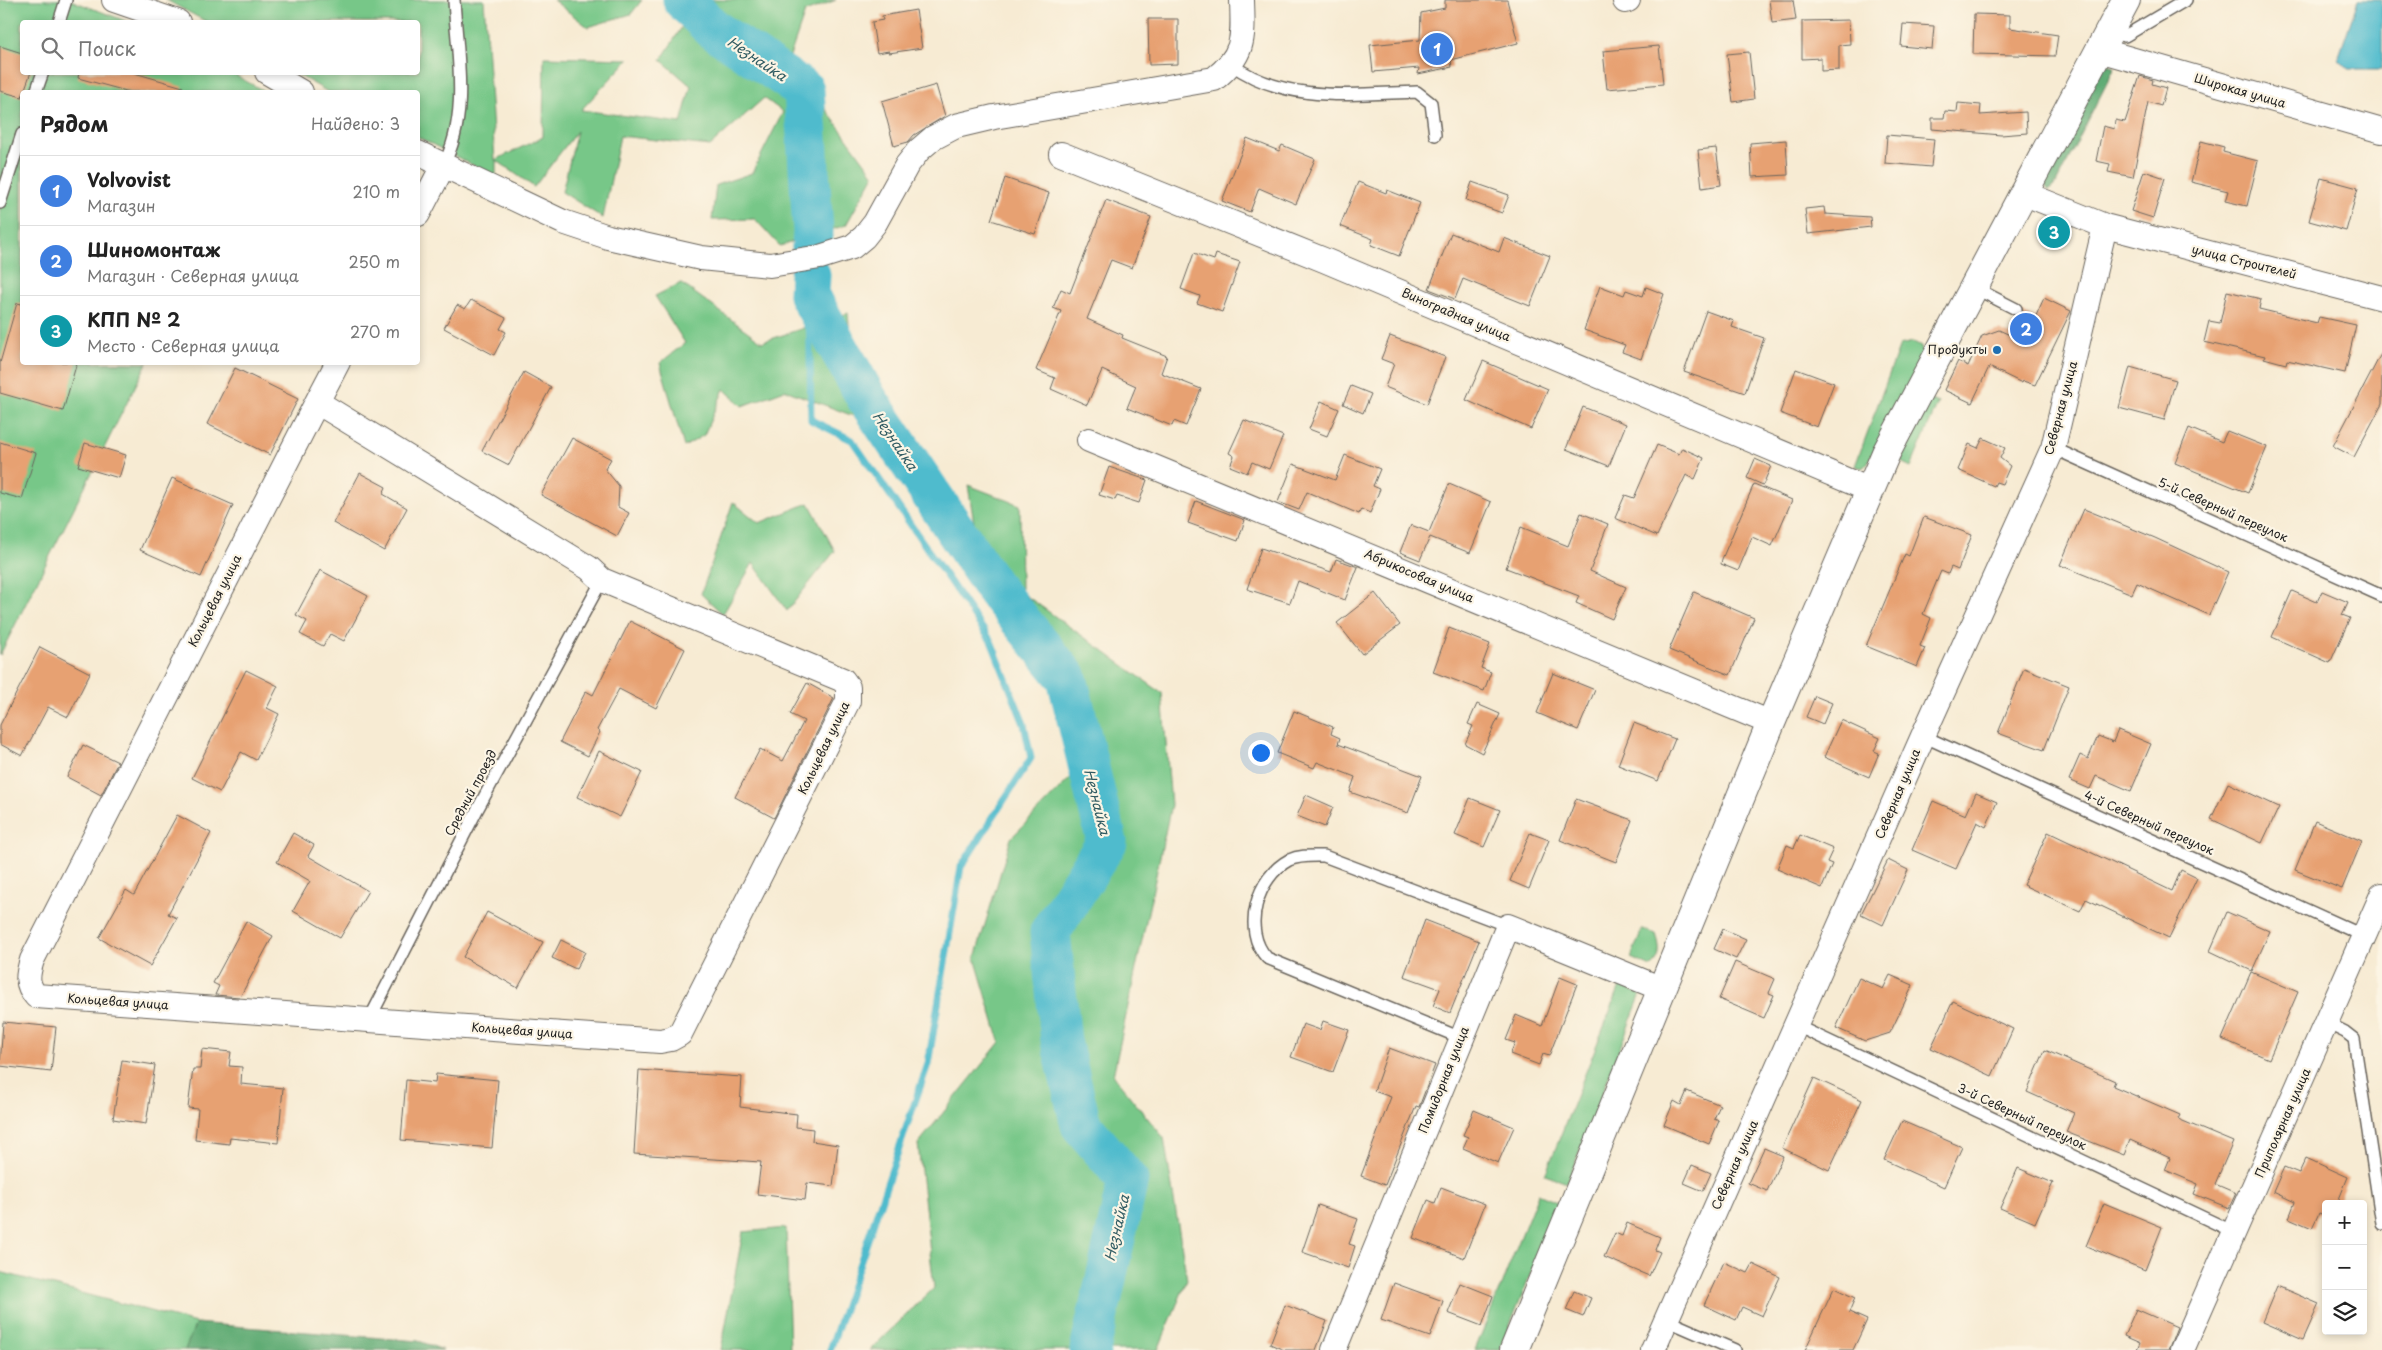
<!DOCTYPE html>
<html lang="ru">
<head>
<meta charset="utf-8">
<style>
	body { margin:0; font-family:"Playpen Sans",sans-serif; background:#f6f6f6; color:#222 }
	.controls { position:absolute; right:15px; bottom:15px; display:grid; overflow:hidden; border-radius:5px; box-shadow:0 2px 8px #0003 }
	.controls button { width:45px; height:45px; display:grid; place-items:center; padding:0; border:0; border-bottom:1px solid #e0e0e0; background:#fff; color:#222; font:25px sans-serif }
	.you { position:absolute; left:1260px; top:752px; width:18px; height:18px; margin:-12px; border:4px solid #fff; border-radius:50%; background:#1a73e8; box-shadow:0 0 0 8px #1a73e833 }
	.badge { display:grid; place-items:center; width:32px; height:32px; border-radius:50%; background:#1a73e8; color:#fff; font-size:16px; font-weight:700 }
	.pin { position:absolute; translate:-50% -50%; border:2px solid #fff; box-shadow:0 1px 5px #0006 }
	.list { margin:0; padding:0; list-style:none }
	h2 { display:flex; justify-content:space-between; align-items:center; height:65px; margin:0; padding:0 20px; font-size:21px }
	h2 small { font-size:16px; font-weight:400; color:#767676 }
	.list li { display:grid; grid-template-columns:32px 1fr auto; gap:15px; align-items:center; box-sizing:border-box; height:70px; padding:0 20px; border-top:1px solid #e0e0e0 }
	.list b { display:block; font-size:19px; white-space:nowrap }
	.list p { margin:0; font-size:16px; white-space:nowrap; color:#767676 }
	.list em { font-size:16px; font-style:normal; color:#767676 }
	.icon { flex:none; width:28px; height:28px; fill:none; stroke:currentColor; stroke-width:2; stroke-linecap:round; stroke-linejoin:round }
	.map { position:relative; flex:none; width:2382px; height:1350px; overflow:hidden }
	.search { position:absolute; background:#fff; box-shadow:0 2px 8px #0003; left:20px; top:20px; width:400px; height:55px; display:flex; align-items:center; gap:12px; box-sizing:border-box; padding:0 18px; border-radius:5px; color:#767676; font-size:19px }
	.panel { position:absolute; background:#fff; box-shadow:0 2px 8px #0003; left:20px; top:90px; width:400px; height:275px; border-radius:5px }
	.map>svg:first-child { display:block }
	.green { fill:#77c788; stroke:#4a7252 }
	.forest { fill:#61ac74; stroke:#3e6448 }
	.water { fill:#50bbcd; stroke:#366c74 }
	.lines { fill:none; stroke-linecap:round; stroke-linejoin:round }
	.stream { stroke:#50bbcd; stroke-width:7 }
	.river { stroke:#50bbcd; stroke-width:41 }
	.building { fill:#e7a172 }
	.service-casing { stroke:#69645c; stroke-width:14 }
	.minor-casing { stroke:#69645c; stroke-width:26 }
	.tertiary-casing { stroke:#69645c; stroke-width:30 }
	.service { stroke:#fff; stroke-width:11 }
	.minor { stroke:#fff; stroke-width:24 }
	.tertiary { stroke:#fff; stroke-width:28 }
	.poi-dot { fill:#1f6fb2; stroke:#fcf5e5; stroke-width:2 }
	.labels { text-anchor:middle; stroke-width:4.5; stroke-linejoin:round; paint-order:stroke }
	.street-label { font-size:12px; fill:#1c1c1c; stroke:#fcf5e5 }
	.poi-label { font-size:12px; fill:#1c1c1c; stroke:#fcf5e5; text-anchor:end }
	.water-label { font-size:14px; font-style:italic; fill:#315c63; stroke:#fcf5e5 }
</style>
</head>
<body>
<div class="map">
<svg width="2382" height="1350" viewBox="0 0 2382 1350">
	<rect width="100%" height="100%" fill="#fcf5e5"/>
	<filter id="ink" filterUnits="userSpaceOnUse"><feTurbulence type="fractalNoise" baseFrequency=".02" numOctaves="2"/><feDisplacementMap in="SourceGraphic" scale="10" xChannelSelector="R" yChannelSelector="G"/><feConvolveMatrix kernelMatrix="1 2 1 2 8 2 1 2 1" color-interpolation-filters="sRGB"/></filter>
	<filter id="wash" filterUnits="userSpaceOnUse"><feTurbulence type="fractalNoise" baseFrequency=".0096" numOctaves="4" result="noise"/><feDisplacementMap in="SourceGraphic" scale="20" xChannelSelector="R" yChannelSelector="G"/><feGaussianBlur stdDeviation="1.12" result="paint"/><feColorMatrix in="noise" values="0 0 0 0 0 0 0 0 0 0 0 0 0 0 0 0 0 1.4 0 .05"/><feComposite in="paint" operator="in"/></filter>
	<g filter="url(#wash)">
		<rect width="100%" height="100%" fill="#f7ebd3"/>
		<path class="green" d="M0,0H70L129,22H22V72L231,73L266,92H22V362L147,363L0,655Z
			M166,0H484L495,160L543,137L544,57L629,59L581,110L681,123L691,86L661,60L699,0H836L805,12L789,59L874,175L846,225L780,246L755,219L712,220L716,185L752,173L783,112L764,98L710,146L620,136L603,218L562,192L577,131L534,187L496,160V177L418,137V92H328L295,73L418,72V22H207Z
			M553,0H642L631,14L588,27Z
			M681,283L762,342L848,313L856,417L785,390L742,406L724,389L704,435L684,447L660,363L685,343L655,296Z
			M1912,342L1921,347L1923,356L1867,464L1862,468L1855,466L1900,345Z
			M1929,399L1938,403L1911,467L1901,462Z
			M968,485L1020,505L1021,592L1162,693L1171,805L1113,1076L1164,1138L1187,1280L1158,1350H870L934,1288L918,1144L1000,1042L975,958L1011,838L1104,744L987,606Z
			M733,502L759,523L809,503L835,551L787,611L753,563L723,614L701,594Z
			M1642,929L1656,934C1660,946 1662,958 1651,967L1631,958Z
			M1620,986L1641,994L1567,1183L1545,1175Z
			M1538,1194L1559,1203L1500,1350H1475Z
			M786,1228L790,1350H721L743,1232Z
			M0,1272L196,1323L185,1350H0Z"/>
		<path class="forest" d="M2099,64L2112,65L2115,67L2055,186L2049,191L2044,184Z
			M196,1323L419,1341L443,1350H185Z"/>
		<path class="water" d="M2358,0H2382V69H2348L2338,59Z"/>
		<g class="lines">
			<path class="stream" d="M809,295L811,420L852,440L991,641L1024,724L1031,758L961,867L928,1064L830,1350"/>
			<path class="river" d="M683,0L713,29L804,90L813,231L812,248
				M810,275L809,295L869,402L995,589L1067,678L1107,842L1050,932L1061,1041L1081,1125L1128,1180L1090,1350"/>
		</g>
		<g id="blocks">
			<path class="building" d="M1445,0H1507L1518,43L1451,60L1452,67L1418,74L1419,68L1373,72L1370,45L1420,40L1421,13L1445,8Z
				M1769,0H1793L1796,20L1772,23Z
				M916,10L922,48L889,53V51L877,53L872,22L883,20L882,16Z
				M1974,14L2010,15V28L2058,35L2055,56L1973,54Z
				M1148,19H1178V64L1149,65Z
				M1849,20L1850,44L1839,45V70L1821,71V58L1802,59V21Z
				M1903,24L1934,26L1932,49L1901,46Z
				M0,46L22,53V72H31L22,97L0,91Z
				M1659,46L1663,84L1607,89L1603,51Z
				M1749,52L1754,99L1733,102L1727,54Z
				M79,72H131L183,87L182,92H130L78,78Z
				M2140,76L2153,80L2152,84L2166,88L2161,106L2148,102L2133,177L2108,172L2110,164L2096,161L2103,126L2114,129L2115,120L2125,122Z
				M936,85L945,116L914,135L908,142L894,146L882,101Z
				M1958,103L1981,105L1980,115L2026,112L2027,133L2001,135L1932,129V118H1944L1945,111L1957,112Z
				M1887,135L1934,139L1931,167L1885,163Z
				M1247,138L1279,151L1282,145L1315,159L1296,204L1259,188L1250,212L1222,201Z
				M1786,140L1788,175L1752,177L1750,143Z
				M2201,141L2224,147L2223,152L2258,161L2247,206L2225,201L2228,191L2191,182Z
				M1716,148L1721,185L1702,188L1698,150Z
				M2144,171L2165,178L2153,218L2131,211Z
				M1005,178L1049,193L1035,234L991,220Z
				M2321,178L2358,188L2346,231L2309,221Z
				M1358,182L1386,193L1387,190L1420,203L1399,256L1371,245L1373,239L1340,226Z
				M1472,182L1509,195L1502,213L1466,200Z
				M1106,200L1151,217L1132,268L1111,260L1087,319L1123,335L1122,338L1167,356L1161,373L1201,389L1186,426L1174,421L1172,426L1127,408L1136,386L1102,370L1087,405L1051,389L1055,378L1036,370L1061,311L1053,308L1061,289L1070,293Z
				M1824,207L1825,214L1870,217L1871,227L1808,234L1805,209Z
				M1451,233L1499,252L1504,238L1550,256L1530,306L1463,279L1455,299L1429,289Z
				M1194,253L1214,260L1216,254L1240,262L1222,312L1197,303L1200,296L1181,289Z
				M1600,286L1624,295L1626,290L1643,296L1646,287L1664,294L1641,359L1622,352L1625,345L1584,330Z
				M2227,291L2261,299L2259,309L2317,323L2319,317L2356,325L2345,373L2287,360L2286,364L2264,358L2265,356L2204,342L2209,321L2220,323Z
				M2044,298L2071,311L2035,385L2023,381L2022,383L1989,367L1972,403L1944,390L1958,361L1968,366L1982,336L1999,330L2010,335L2020,315L2023,313L2035,318Z
				M471,300L506,318L500,329L506,332L494,355L444,328L457,305L465,309Z
				M17,303L22,304V362H77L63,411L0,393V363Z
				M1706,311L1734,321L1732,327L1764,338L1745,393L1684,372Z
				M1390,336L1445,357L1427,404L1385,387L1394,364L1381,359Z
				M2382,352V404L2354,457L2333,446Z
				M1483,361L1548,389L1531,429L1466,400Z
				M2130,367L2176,380L2164,420L2119,408Z
				M235,368L298,399L270,455L207,424Z
				M1796,369L1834,383L1817,427L1780,413Z
				M524,372L551,387L509,465L482,451Z
				M1351,386L1371,394L1363,413L1343,404Z
				M1321,401L1339,409L1327,436L1309,429Z
				M1583,407L1626,424L1609,466L1566,449Z
				M1244,420L1283,436L1269,469L1252,462L1247,473L1230,466L1234,456L1229,453Z
				M2189,428L2222,442L2227,431L2267,447L2248,493L2175,463Z
				M572,438L611,459L605,469L619,486L618,507L629,513L617,536L541,495Z
				M1983,438L2005,448L2000,458L2010,466L2002,484L1996,482L1994,486L1958,470L1969,444L1978,448Z
				M0,442L36,453L22,499L0,493Z
				M85,443L126,455L119,478L78,466Z
				M1657,445L1679,454L1682,448L1704,458L1695,479L1686,475L1657,536L1615,518L1625,495L1634,498Z
				M1345,455L1380,469L1373,486L1380,489L1370,513L1361,509L1359,514L1307,492L1299,510L1278,502L1293,464L1335,480Z
				M1755,459L1771,466L1763,485L1747,478Z
				M1109,467L1147,480L1139,503L1117,496L1115,500L1099,495Z
				M360,473L386,487L383,494L407,508L384,551L333,523Z
				M172,478L233,505L201,577L140,550Z
				M1449,484L1491,502L1470,553L1430,537L1420,560L1400,552L1411,525L1429,532Z
				M1754,484L1792,500L1772,546L1752,537L1738,571L1721,564L1722,559Z
				M1196,501L1245,520L1238,541L1188,523Z
				M2084,509L2155,538L2228,572L2209,615L2137,583L2132,594L2060,565Z
				M1581,513L1608,524L1590,571L1626,587L1612,619L1576,603L1579,596L1506,568L1521,527L1568,546Z
				M1924,517L1972,535L1958,570L1951,567L1948,574L1941,571L1923,614L1931,618L1920,646L1925,648L1917,667L1866,646L1905,554L1909,556Z
				M1261,548L1331,572L1336,559L1358,567L1345,600L1298,581L1290,603L1247,589Z
				M320,570L368,596L344,641L330,634L323,646L300,634L307,621L296,615Z
				M2292,591L2317,602L2322,591L2348,602L2342,615L2350,618L2330,663L2272,637Z
				M1694,592L1754,618L1730,675L1669,650Z
				M1375,593L1400,625L1362,654L1337,623Z
				M630,621L685,649L656,708L619,689L597,730L600,732L588,756L560,742L586,691L593,695Z
				M1449,628L1490,644L1481,668L1491,672L1484,691L1433,672Z
				M40,647L90,673L68,717L48,707L22,756L0,744V725Z
				M2024,668L2069,686L2044,750L1998,733Z
				M246,670L278,686L267,708L279,714L256,760L241,752L220,792L192,778Z
				M1553,673L1595,690L1578,730L1537,713Z
				M807,683L834,698L774,818L735,797L760,749L783,761L804,721L790,714Z
				M1815,696L1832,703L1823,724L1806,717Z
				M1477,704L1500,714L1482,753L1465,744L1473,726L1468,724Z
				M1294,711L1333,727L1331,734L1340,738L1338,744L1422,776L1408,813L1350,792L1355,777L1317,762L1314,768L1277,753Z
				M1841,720L1880,738L1874,751L1879,753L1869,777L1824,757Z
				M1634,723L1675,739L1658,781L1618,765Z
				M2118,730L2151,744L2131,791L2096,776L2090,789L2069,780L2080,755L2088,759L2098,736L2113,742Z
				M83,745L118,762L101,795L67,777Z
				M599,751L642,772L620,817L577,797Z
				M2228,783L2279,807L2262,843L2211,819Z
				M1976,793L1997,802L1986,827L1977,822L1956,869L1912,850L1933,801L1966,815Z
				M1306,795L1333,807L1325,827L1297,816Z
				M1470,798L1500,810L1484,847L1455,835Z
				M1576,799L1632,820L1616,862L1560,840Z
				M177,815L211,833L168,914L177,918L150,966L99,938L126,890L134,895Z
				M2315,821L2362,841L2342,889L2295,870Z
				M2048,832L2172,891L2181,870L2197,878L2169,938L2086,899L2080,911L2023,885Z
				M293,833L314,845L308,856L368,891L340,938L293,911L310,881L277,862Z
				M1530,833L1549,840L1529,889L1510,881Z
				M1800,835L1833,849L1827,862L1832,864L1822,888L1777,869L1787,845L1794,848Z
				M1888,860L1908,870L1883,925L1861,914Z
				M487,912L543,942L518,988L463,957Z
				M2227,912L2270,931L2252,971L2210,951Z
				M1425,920L1479,941L1450,1013L1433,1006L1440,989L1404,976Z
				M246,921L273,936L240,997L215,995L219,986L213,983Z
				M1723,929L1746,939L1736,959L1714,949Z
				M561,940L585,952L576,969L552,958Z
				M1735,962L1775,979L1769,993L1774,995L1764,1018L1719,999Z
				M2251,972L2298,992L2269,1059L2222,1039Z
				M1890,975L1913,985L1890,1033L1865,1041L1836,1028L1859,978L1883,989Z
				M1560,977L1577,984L1549,1056L1543,1054L1539,1065L1510,1054L1515,1043L1506,1040L1516,1015L1542,1026Z
				M1953,1001L2013,1029L1992,1076L1931,1048Z
				M1323,1021L1349,1030L1333,1072L1291,1057L1303,1024L1320,1030Z
				M3,1022L56,1027L51,1072L0,1066Z
				M1389,1048L1435,1065L1419,1107L1416,1106L1385,1185L1361,1176L1391,1097L1374,1091Z
				M202,1049L231,1052L229,1066L242,1067L241,1084L283,1088L278,1143L230,1138L229,1144L195,1140L198,1109L188,1108L193,1069H200Z
				M2045,1050L2115,1081L2113,1086L2180,1115L2178,1119L2233,1142L2215,1184L2236,1193L2229,1208L2194,1194L2198,1184L2165,1170L2170,1158L2130,1140L2124,1155L2066,1132L2074,1113L2027,1092Z
				M122,1060L155,1065L146,1124L113,1119Z
				M639,1070L742,1077L740,1107L797,1114L796,1127L813,1129L812,1141L838,1145L833,1186L807,1183L805,1200L757,1194L761,1162L634,1154Z
				M436,1074L498,1080L492,1148L401,1140L406,1080L435,1083Z
				M1814,1078L1862,1100L1829,1170L1782,1148Z
				M1687,1091L1720,1105L1714,1119L1719,1121L1709,1144L1664,1125L1674,1101L1681,1105Z
				M1474,1110L1514,1127L1498,1163L1463,1148L1468,1137L1463,1135Z
				M1902,1121L1962,1147L1944,1187L1884,1160Z
				M1764,1148L1783,1156L1767,1191L1748,1183Z
				M2306,1158L2348,1177L2337,1204H2326V1216L2319,1213L2312,1228L2289,1218L2295,1202L2273,1192L2284,1167L2299,1173Z
				M1692,1165L1711,1173L1703,1191L1684,1183Z
				M2018,1168L2053,1183L2035,1223L2000,1208Z
				M1441,1187L1485,1204L1464,1258L1413,1238L1428,1200L1435,1203Z
				M2104,1203L2162,1227L2145,1270L2086,1246Z
				M1318,1205L1358,1219L1349,1244L1355,1246L1348,1268L1302,1252Z
				M1627,1223L1660,1237L1655,1250L1660,1252L1649,1276L1604,1257L1615,1233L1622,1236Z
				M1724,1262L1748,1273L1753,1264L1780,1277L1762,1316L1742,1307L1736,1320L1704,1305Z
				M1394,1283L1443,1301L1430,1337L1381,1320Z
				M1460,1283L1493,1296L1482,1326L1448,1313Z
				M2277,1286L2319,1304L2303,1340L2262,1322Z
				M1834,1288L1855,1298L1849,1312L1867,1320L1853,1350H1805Z
				M1574,1291L1591,1298L1583,1317L1566,1310Z
				M1285,1305L1327,1321L1316,1350H1284L1270,1344Z
				M2136,1309L2177,1327L2168,1350H2137L2140,1343L2124,1336Z"/>
		</g>
	</g>
	<g filter="url(#ink)">
		<use href="#blocks" fill-opacity="0" stroke="#69645c" stroke-width="1"/>
		<g class="lines">
			<g class="service-casing">
				<path id="service" d="M59,22L66,0
					M2110,33L2125,36L2186,0
					M1231,64C1285,104 1354,94 1417,92L1431,103L1435,135
					M36,92L43,72
					M443,166C470,115 457,55 454,0
					M0,203L22,134
					M1973,287L2016,309
					M2053,448L2382,596
					M1923,736L2364,936
					M369,1020L476,812L602,580
					M2327,1023L2345,1032L2354,1039L2382,1224
					M1797,1026L2234,1232
					M1461,1038L1267,958C1241,930 1257,877 1289,860C1300,855 1312,856 1324,856L1508,926
					M1666,1320L1735,1350"/>
			</g>
			<g class="minor-casing">
				<path id="minor" d="M114,0L178,22
					M1625,1L1628,0
					M2099,50L2382,131
					M267,72L301,92
					M418,153L563,222L608,237L701,258L770,265L820,257L852,247L864,237L875,223L907,165L919,150L933,138L956,126L994,117L1214,79C1246,54 1243,37 1242,0
					M1061,154L1324,260L1870,490
					M2023,193L2105,226L2382,298
					M418,214L443,166
					M317,402L589,568L602,580L843,680L848,687V701L680,1034L671,1039L660,1041L36,996C26,984 27,976 32,960L317,402L338,362
					M1089,440L1771,723
					M1334,1350L1508,926L1662,989
					M1653,1350L1923,736L2053,448L2105,226
					M2182,1350L2382,895"/>
			</g>
			<g class="tertiary-casing">
				<path id="tertiary" d="M1514,1350L1771,723L1886,453L2126,0"/>
			</g>
			<use href="#service" class="service"/>
			<use href="#minor" class="minor"/>
			<use href="#tertiary" class="tertiary"/>
		</g>
	</g>
	<circle class="poi-dot" cx="1997" cy="350" r="5"/>
	<g class="labels">
		<g class="street-label">
			<text transform="translate(2240 91) rotate(16)" y="4">Широкая улица</text>
			<text transform="translate(2244 262) rotate(14)" y="4">улица Строителей</text>
			<text transform="translate(1456 315) rotate(23)" y="4">Виноградная улица</text>
			<text transform="translate(2061 408) rotate(-75)" y="4">Северная улица</text>
			<text transform="translate(2223 510) rotate(24)" y="4">5-й Северный переулок</text>
			<text transform="translate(1419 576) rotate(23)" y="4">Абрикосовая улица</text>
			<text transform="translate(215 601) rotate(-63)" y="4">Кольцевая улица</text>
			<text transform="translate(824 748) rotate(-64)" y="4">Кольцевая улица</text>
			<text transform="translate(471 793) rotate(-62)" y="4">Средний проезд</text>
			<text transform="translate(1898 794) rotate(-67)" y="4">Северная улица</text>
			<text transform="translate(2149 823) rotate(24)" y="4">4-й Северный переулок</text>
			<text transform="translate(118 1002) rotate(4)" y="4">Кольцевая улица</text>
			<text transform="translate(522 1031) rotate(4)" y="4">Кольцевая улица</text>
			<text transform="translate(1444 1080) rotate(-68)" y="4">Помидорная улица</text>
			<text transform="translate(2022 1117) rotate(25)" y="4">3-й Северный переулок</text>
			<text transform="translate(2283 1123) rotate(-66)" y="4">Приполярная улица</text>
			<text transform="translate(1735 1165) rotate(-66)" y="4">Северная улица</text>
		</g>
		<g class="poi-label">
			<text x="1987" y="354">Продукты</text>
		</g>
		<g class="water-label">
			<text transform="translate(757 59) rotate(34)" y="5">Незнайка</text>
			<text transform="translate(895 441) rotate(56)" y="5">Незнайка</text>
			<text transform="translate(1097 802) rotate(76)" y="5">Незнайка</text>
			<text transform="translate(1117 1228) rotate(-77)" y="5">Незнайка</text>
		</g>
	</g>
</svg>
<div class="controls">
<button>+</button>
<button>−</button>
<button><svg class="icon" aria-label="layers" viewBox="0 0 24 24"><path d="M12 4l9 5-9 5-9-5zM3 14l9 5 9-5"/></svg></button>
</div>
<div class="you"></div>
<div class="pin badge" style="left:1437px;top:49px;background:#3f7fe0">1</div>
<div class="pin badge" style="left:2026px;top:329px;background:#3f7fe0">2</div>
<div class="pin badge" style="left:2054px;top:232px;background:#0f9aa8">3</div>
<div class="search"><svg class="icon" aria-label="search" viewBox="0 0 24 24"><circle cx="10" cy="10" r="6"/><path d="M15 15l6 6"/></svg>Поиск</div>
<section class="panel">
<h2>Рядом<small>Найдено: 3</small></h2>
<ul class="list">
<li><span class="badge" style="background:#3f7fe0">1</span><div><b>Volvovist</b><p>Магазин</p></div><em>210 m</em></li>
<li><span class="badge" style="background:#3f7fe0">2</span><div><b>Шиномонтаж</b><p>Магазин · Северная улица</p></div><em>250 m</em></li>
<li><span class="badge" style="background:#0f9aa8">3</span><div><b>КПП № 2</b><p>Место · Северная улица</p></div><em>270 m</em></li>
</ul>
</section>
</div>
</body>
</html>
